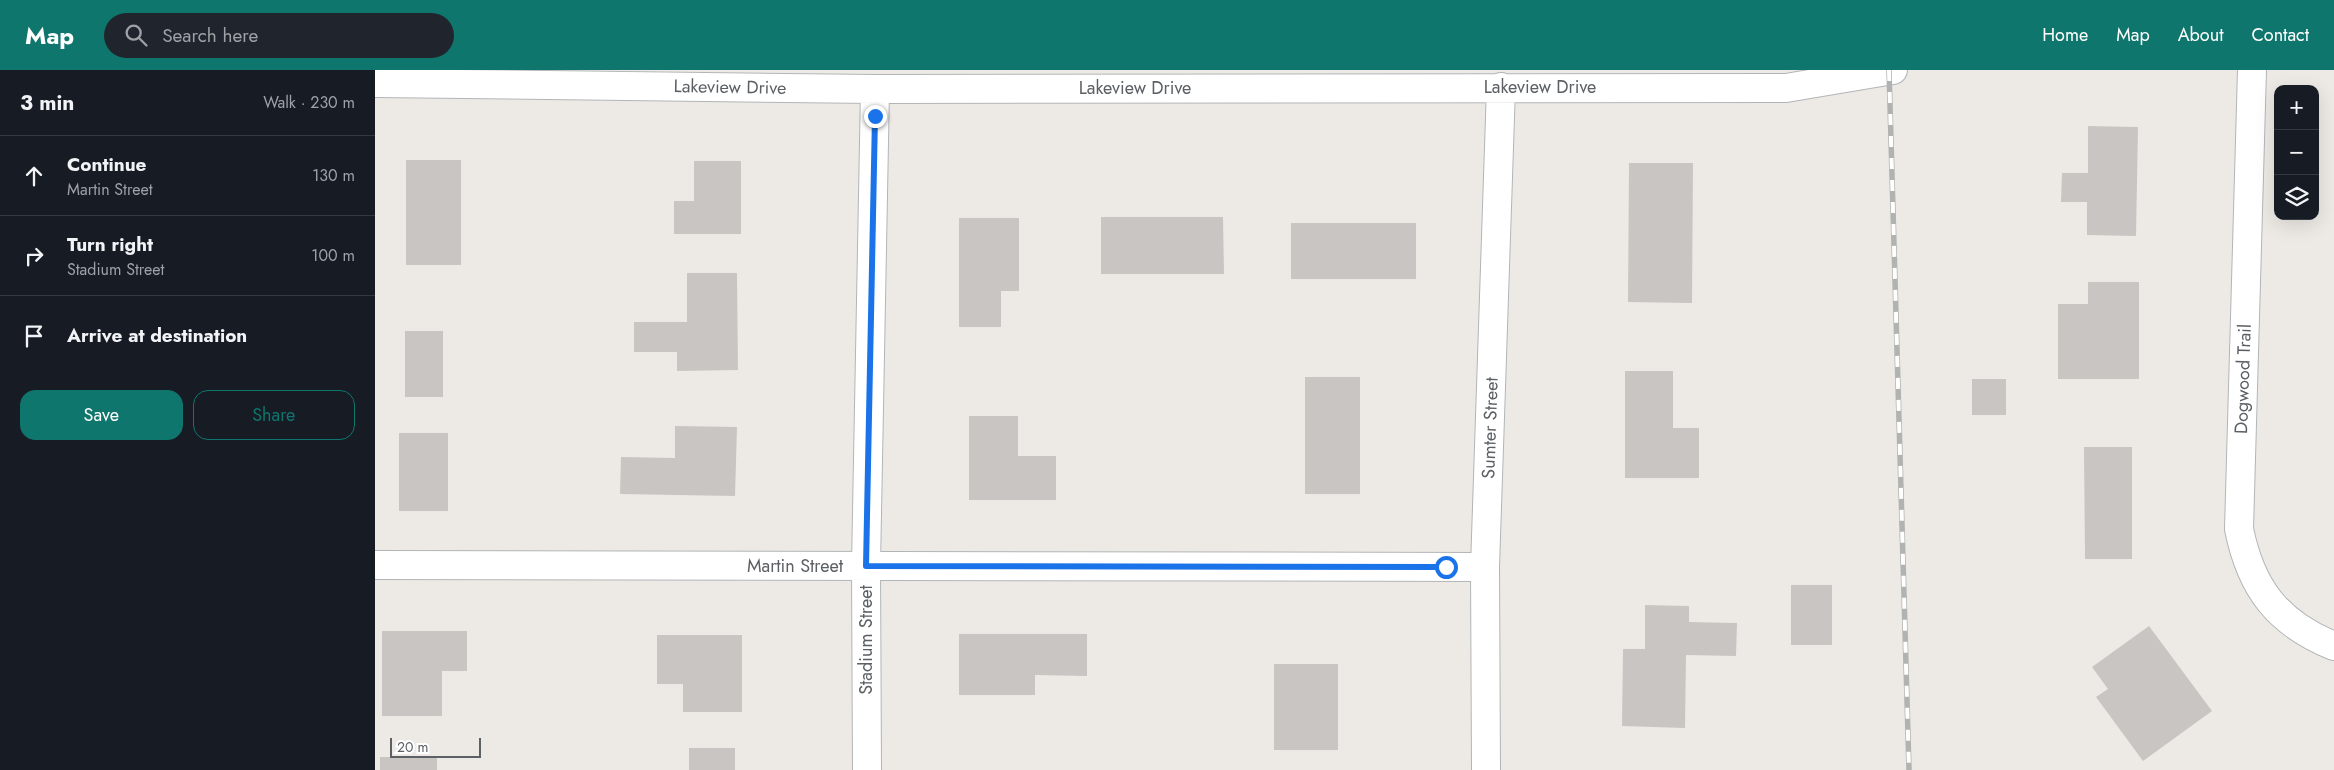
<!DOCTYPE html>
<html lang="en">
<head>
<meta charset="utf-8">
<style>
	body { margin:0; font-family:Jost,sans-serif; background:#20242c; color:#f1f3f6 }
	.controls { position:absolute; right:15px; top:15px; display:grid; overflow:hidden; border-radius:10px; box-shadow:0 5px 20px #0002 }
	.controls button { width:45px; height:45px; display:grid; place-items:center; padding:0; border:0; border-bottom:1px solid #363941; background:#171b24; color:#f1f3f6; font:25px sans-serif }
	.scale { position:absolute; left:15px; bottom:12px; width:91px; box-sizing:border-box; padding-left:5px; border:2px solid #5c6064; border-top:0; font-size:14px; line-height:18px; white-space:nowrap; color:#5c6064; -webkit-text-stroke:4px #fff; paint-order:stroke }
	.stop { position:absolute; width:15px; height:15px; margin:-11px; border:4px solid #1a73e8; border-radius:50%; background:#fff }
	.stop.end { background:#1a73e8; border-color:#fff; box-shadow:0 1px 5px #0008 }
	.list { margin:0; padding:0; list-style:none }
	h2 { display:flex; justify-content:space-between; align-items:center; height:65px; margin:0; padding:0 20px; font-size:21px }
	h2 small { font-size:16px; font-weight:400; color:#9ea1a6 }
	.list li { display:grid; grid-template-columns:32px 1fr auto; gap:15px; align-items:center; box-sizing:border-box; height:80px; padding:0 20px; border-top:1px solid #363941 }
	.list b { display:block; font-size:19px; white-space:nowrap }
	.list p { margin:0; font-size:16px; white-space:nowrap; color:#9ea1a6 }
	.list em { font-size:16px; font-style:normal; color:#9ea1a6 }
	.actions { display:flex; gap:10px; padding:15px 20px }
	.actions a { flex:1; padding:11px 0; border:1px solid #0f766e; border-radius:15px; text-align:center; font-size:18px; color:#0f766e }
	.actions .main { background:#0f766e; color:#fff }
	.icon { flex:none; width:28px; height:28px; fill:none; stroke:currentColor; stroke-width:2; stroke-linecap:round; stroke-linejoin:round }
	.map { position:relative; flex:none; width:1959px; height:700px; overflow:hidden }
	header { display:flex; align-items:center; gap:30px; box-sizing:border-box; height:70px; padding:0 25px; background:#0f766e; color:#fff }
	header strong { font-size:24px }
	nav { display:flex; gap:28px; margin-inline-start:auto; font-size:18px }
	.search { width:350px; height:45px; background:#20242c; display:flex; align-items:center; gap:12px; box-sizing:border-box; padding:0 18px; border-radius:28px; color:#9ea1a6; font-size:19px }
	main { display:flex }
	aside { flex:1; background:#171b24 }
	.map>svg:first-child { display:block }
	.building { fill:#c9c5c2 }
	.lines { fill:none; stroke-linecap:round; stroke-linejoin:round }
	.minor-casing { stroke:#b2b5b8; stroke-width:30 }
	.minor { stroke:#fff; stroke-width:28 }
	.rail-casing { stroke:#b1b2b2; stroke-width:5.5 }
	.rail { stroke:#fff; stroke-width:4; stroke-dasharray:11; stroke-linecap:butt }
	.route { stroke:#1a73e8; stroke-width:6 }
	.labels { text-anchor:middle; stroke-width:4; stroke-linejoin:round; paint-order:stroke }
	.street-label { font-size:18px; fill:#5c6064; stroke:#fff }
</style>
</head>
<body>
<header>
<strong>Map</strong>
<div class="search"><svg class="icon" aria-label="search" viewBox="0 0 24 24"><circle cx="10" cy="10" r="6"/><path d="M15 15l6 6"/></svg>Search here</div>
<nav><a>Home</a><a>Map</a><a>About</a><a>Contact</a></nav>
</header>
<main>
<aside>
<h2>3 min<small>Walk · 230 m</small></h2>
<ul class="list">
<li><svg class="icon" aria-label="ahead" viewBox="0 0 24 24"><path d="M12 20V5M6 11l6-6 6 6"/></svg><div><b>Continue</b><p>Martin Street</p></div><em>130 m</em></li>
<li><svg class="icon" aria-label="right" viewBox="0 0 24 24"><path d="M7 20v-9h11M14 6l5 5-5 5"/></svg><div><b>Turn right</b><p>Stadium Street</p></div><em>100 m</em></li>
<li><svg class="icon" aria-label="arrive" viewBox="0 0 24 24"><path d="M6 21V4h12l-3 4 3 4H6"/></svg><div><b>Arrive at destination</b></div></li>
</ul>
<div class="actions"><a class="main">Save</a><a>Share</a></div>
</aside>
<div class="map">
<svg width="1959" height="700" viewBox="0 0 1959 700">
	<rect width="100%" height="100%" fill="#edeae5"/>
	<path class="building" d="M1713,56L1763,57L1761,166L1712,165V132H1686L1687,103H1713Z
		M31,90H86V195H31Z
		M319,91H366V164H299V131H319Z
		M1254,93H1318L1317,233L1253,232Z
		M726,147H848L849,204H726Z
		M584,148H644V221H626V257H584Z
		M916,153H1041V209H916Z
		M312,203H362L363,300L302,301V282H259V252H312Z
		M1713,212H1764V309H1683V234H1713Z
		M30,261H68V327H30Z
		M1250,301H1298V358H1324V408H1250Z
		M930,307H985V424H930Z
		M1597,309H1631V345H1597Z
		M594,346H643V386H681V430H594Z
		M300,356L362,357L360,426L245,424L246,387L300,388Z
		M24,363H73V441H24Z
		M1709,377H1757V489H1710Z
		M1416,515H1457V575H1416Z
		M1270,535L1314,536V552L1362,553L1361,586L1311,585L1310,658L1247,656L1248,579H1270Z
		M1774,556L1837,641L1768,691L1721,627L1733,619L1717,597Z
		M7,561H92V601H67V646H7Z
		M584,564H712V606L660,605V625H584Z
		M282,565H367V642H308V614H282Z
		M899,594H963V680H899Z
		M314,678H360V700H314Z
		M5,687H62V700H5Z"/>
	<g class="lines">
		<g class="minor-casing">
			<path id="minor" d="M1877,0L1864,459C1876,518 1902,553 1959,576
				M0,13L500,19L1411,18L1518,0
				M0,495L1110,497
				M492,700L491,496L500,19
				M1111,700L1110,497L1126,17"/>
		</g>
		<use href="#minor" class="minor"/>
		<g class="rail-casing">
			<path id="rail" d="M1514,0L1534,700"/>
		</g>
		<use href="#rail" class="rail"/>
	</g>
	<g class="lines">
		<path class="route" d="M500,46L491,496L1071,497"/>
	</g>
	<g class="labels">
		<g class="street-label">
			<text transform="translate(355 17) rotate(1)" y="6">Lakeview Drive</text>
			<text x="1165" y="23">Lakeview Drive</text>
			<text x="760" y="24">Lakeview Drive</text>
			<text transform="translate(1868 309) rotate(-88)" y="6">Dogwood Trail</text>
			<text transform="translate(1115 358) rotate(-88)" y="6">Sumter Street</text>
			<text x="420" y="502">Martin Street</text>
			<text transform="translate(491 570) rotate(-90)" y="6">Stadium Street</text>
		</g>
	</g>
</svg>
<div class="controls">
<button>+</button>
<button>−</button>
<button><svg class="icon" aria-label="layers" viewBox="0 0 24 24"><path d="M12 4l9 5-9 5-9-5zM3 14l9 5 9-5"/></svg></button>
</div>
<div class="scale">20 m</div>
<div class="stop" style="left:1071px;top:497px"></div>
<div class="stop end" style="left:500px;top:46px"></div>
</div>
</main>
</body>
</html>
